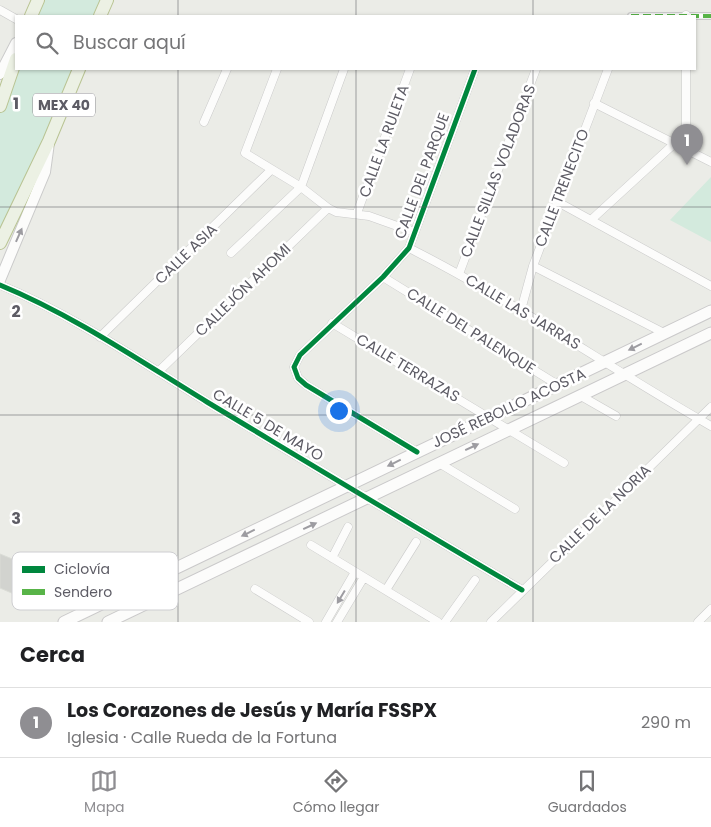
<!DOCTYPE html>
<html lang="es">
<head>
<meta charset="utf-8">
<style>
	body { margin:0; font-family:Poppins,sans-serif; background:#f6f6f6; color:#202124 }
	.you { position:absolute; left:338px; top:410px; width:18px; height:18px; margin:-12px; border:4px solid #fff; border-radius:50%; background:#1a73e8; box-shadow:0 0 0 8px #1a73e833 }
	.badge { display:grid; place-items:center; width:32px; height:32px; border-radius:50%; background:#8f8e92; color:#fff; font-size:16px; font-weight:700 }
	.pin { position:absolute; translate:-50% -41px; filter:drop-shadow(0 1px 2px #0008) }
	.pin::after { content:''; position:absolute; top:26px; width:18px; height:15px; background:inherit; clip-path:polygon(0 0,100% 0,50% 100%) }
	.list { margin:0; padding:0; list-style:none }
	h2 { display:flex; justify-content:space-between; align-items:center; height:65px; margin:0; padding:0 20px; font-size:21px }
	h2 small { font-size:16px; font-weight:400; color:#757577 }
	.list li { display:grid; grid-template-columns:32px 1fr auto; gap:15px; align-items:center; box-sizing:border-box; height:70px; padding:0 20px; border-top:1px solid #e0e0e0 }
	.list b { display:block; font-size:19px; white-space:nowrap }
	.list p { margin:0; font-size:16px; white-space:nowrap; color:#757577 }
	.list em { font-size:16px; font-style:normal; color:#757577 }
	.icon { flex:none; width:28px; height:28px; fill:none; stroke:currentColor; stroke-width:2; stroke-linecap:round; stroke-linejoin:round }
	.map { position:relative; flex:none; width:711px; height:622px; overflow:hidden }
	.search { position:absolute; background:#fff; box-shadow:0 1px 4px #0004; left:15px; right:15px; top:15px; height:55px; display:flex; align-items:center; gap:12px; box-sizing:border-box; padding:0 18px; border-radius:0px; color:#757577; font-size:19px }
	.sheet { height:135px; background:#fff }
	nav { display:flex; justify-content:space-around; align-items:center; box-sizing:border-box; height:70px; border-top:1px solid #e0e0e0; background:#fff; font-size:14px; color:#757577 }
	nav a { display:grid; justify-items:center; gap:2px }
	nav .on { color:#8f8e92 }
	.map>svg:first-child { display:block }
	.green { fill:#d3eadd }
	.building { fill:#d2d3cf; stroke:#dadcd6 }
	.lines { fill:none; stroke-linecap:round; stroke-linejoin:round }
	.pedestrian-casing { stroke:#cacaca; stroke-width:8 }
	.minor-casing { stroke:#cacaca; stroke-width:9 }
	.tertiary-casing { stroke:#cacaca; stroke-width:12 }
	.secondary-casing { stroke:#cac9ca; stroke-width:13 }
	.trunk-casing { stroke:#b9c493; stroke-width:14 }
	.pedestrian { stroke:#fcfcfb; stroke-width:5.5 }
	.minor { stroke:#fcfcfb; stroke-width:8 }
	.tertiary { stroke:#fcfcfb; stroke-width:10 }
	.secondary { stroke:#fcfcfb; stroke-width:11 }
	.trunk { stroke:#ecf1e4; stroke-width:12 }
	.quiet { stroke:#58b448; stroke-width:4; stroke-dasharray:8 4; stroke-linecap:butt }
	.cycleway-casing { stroke:#fff; stroke-width:8 }
	.cycleway { stroke:#00873e; stroke-width:5 }
	.oneway { fill:#9d9ca1 }
	.grid { fill:none; stroke:#5d5c65; stroke-width:1; stroke-opacity:0.55 }
	.labels { text-anchor:middle; stroke-width:5; stroke-linejoin:round; paint-order:stroke }
	.shield { fill:#fff; stroke:#8e8d93; stroke-width:1 }
	.shield-label { font-size:14px; font-weight:bold; fill:#5d5c65 }
	.street-label { font-size:15px; fill:#5d5c65; stroke:#fff }
	.key { fill:#fff; stroke:#ceced1; stroke-width:1 }
	.key-label { font-size:14px; fill:#5d5c65 }
	.grid-label { font-size:16px; text-anchor:middle; font-weight:bold; fill:#5d5c65; stroke:#fff; stroke-width:5; stroke-linejoin:round; paint-order:stroke }
</style>
</head>
<body>
<div class="map">
<svg width="711" height="622" viewBox="0 0 711 622">
	<rect width="100%" height="100%" fill="#ebece7"/>
	<path class="green" d="M42,0H102L96,16H34Z
		M16,63V69H75L0,234V112Z
		M711,177V242L670,220Z"/>
	<path class="building" d="M0,554L47,573L35,603L0,588Z"/>
	<g class="lines">
		<g class="pedestrian-casing">
			<path id="pedestrian" d="M631,16H711"/>
		</g>
		<g class="minor-casing">
			<path id="minor" d="M0,10L16,19
				M686,16V15
				M277,69L245,153L301,187L328,208L336,212L369,216L414,232
				M594,103L711,162
				M204,122L227,69
				M686,149V69
				M556,201L711,286
				M357,213L410,69
				M591,220L675,143
				M409,248C514,301 609,368 711,426
				M231,253L301,187L344,69
				M533,266L664,333
				M459,274L536,69
				M383,277L558,385
				M0,285C73,315 140,361 207,402C312,465 416,528 522,590
				M521,310L533,266L608,69
				M332,323L564,463
				M100,337L271,170
				M158,372L328,208
				M581,396L616,416
				M417,452L306,385L298,378L294,367L300,355L383,277L409,248L475,69
				M439,463L515,509
				M311,545L438,622
				M332,558L348,527
				M255,589L309,622
				M386,590L416,542
				M326,622L355,572
				M337,622L364,577
				M445,622L475,580
				M491,622L711,407
				M698,622L711,609"/>
		</g>
		<g class="tertiary-casing">
			<path id="tertiary" d="M0,74L16,43
				M0,280L45,172L49,143"/>
		</g>
		<g class="secondary-casing">
			<path id="secondary" d="M64,622L711,311
				M108,622L711,333"/>
		</g>
		<g class="trunk-casing">
			<path id="trunk" d="M31,16L38,0
				M100,16L107,0
				M0,106L16,59
				M0,243L49,141L79,69"/>
		</g>
		<use href="#pedestrian" class="pedestrian"/>
		<use href="#minor" class="minor"/>
		<use href="#tertiary" class="tertiary"/>
		<use href="#secondary" class="secondary"/>
		<use href="#trunk" class="trunk"/>
		<path class="quiet" d="M631,16H711"/>
		<g class="cycleway-casing">
			<path id="cycleway" d="M0,285C73,315 140,361 207,402C312,465 416,528 522,590
				M417,452L306,385L298,378L294,367L300,355L383,277L409,248L475,69"/>
		</g>
		<use href="#cycleway" class="cycleway"/>
	</g>
	<defs><path id="oneway-solid" d="M-6-.8H1V-3.2L6.5 0L1 3.2V.8H-6Z" transform="scale(1.25)"/></defs>
	<g class="oneway">
		<use href="#oneway-solid" transform="translate(19 235) rotate(-66)"/>
		<use href="#oneway-solid" transform="translate(635 347) rotate(154)"/>
		<use href="#oneway-solid" transform="translate(472 447) rotate(-25)"/>
		<use href="#oneway-solid" transform="translate(394 463) rotate(154)"/>
		<use href="#oneway-solid" transform="translate(310 526) rotate(-25)"/>
		<use href="#oneway-solid" transform="translate(248 533) rotate(154)"/>
		<use href="#oneway-solid" transform="translate(341 597) rotate(121)"/>
	</g>
	<path class="grid" d="M178,0V16M356,0V16M533,0V16M178,69V622M356,69V622M533,69V622M0,207H711M0,415H711"/>
	<g class="labels">
		<rect class="shield" x="33" y="93.5" width="62" height="23" rx="4"/>
		<g class="shield-label">
			<text x="64" y="110">MEX 40</text>
		</g>
		<g class="street-label">
			<text transform="translate(384 141) rotate(-70)" y="5">CALLE LA RULETA</text>
			<text transform="translate(498 171) rotate(-69)" y="5">CALLE SILLAS VOLADORAS</text>
			<text transform="translate(422 176) rotate(-70)" y="5">CALLE DEL PARQUE</text>
			<text transform="translate(562 188) rotate(-69)" y="5">CALLE TRENECITO</text>
			<text transform="translate(186 254) rotate(-44)" y="5">CALLE ASIA</text>
			<text transform="translate(243 290) rotate(-44)" y="5">CALLEJÓN AHOMI</text>
			<text transform="translate(523 312) rotate(31)" y="5">CALLE LAS JARRAS</text>
			<text transform="translate(471 331) rotate(32)" y="5">CALLE DEL PALENQUE</text>
			<text transform="translate(408 368) rotate(31)" y="5">CALLE TERRAZAS</text>
			<text transform="translate(509 408) rotate(-25)" y="5">JOSÉ REBOLLO ACOSTA</text>
			<text transform="translate(268 425) rotate(31)" y="5">CALLE 5 DE MAYO</text>
			<text transform="translate(600 514) rotate(-44)" y="5">CALLE DE LA NORIA</text>
		</g>
	</g>
	<rect x="12" y="552" width="166" height="58" rx="8" class="key"/>
	<rect x="22" y="566" width="23" height="7" fill="#00873e"/>
	<rect x="22" y="589" width="23" height="6" fill="#58b448"/>
	<g class="key-label">
		<text x="54" y="574">Ciclovía</text>
		<text x="54" y="597">Sendero</text>
	</g>
	<g class="grid-label">
		<text x="16" y="109">1</text>
		<text x="16" y="317">2</text>
		<text x="16" y="524">3</text>
	</g>
</svg>
<div class="you"></div>
<div class="pin badge" style="left:687px;top:165px">1</div>
<div class="search"><svg class="icon" aria-label="search" viewBox="0 0 24 24"><circle cx="10" cy="10" r="6"/><path d="M15 15l6 6"/></svg>Buscar aquí</div>
</div>
<section class="sheet">
<h2>Cerca<small></small></h2>
<ul class="list">
<li><span class="badge">1</span><div><b>Los Corazones de Jesús y María FSSPX</b><p>Iglesia · Calle Rueda de la Fortuna</p></div><em>290 m</em></li>
</ul>
</section>
<nav>
<a class="on"><svg class="icon" aria-label="map" viewBox="0 0 24 24"><path d="M3 6l6-2 6 2 6-2v14l-6 2-6-2-6 2zM9 4v14M15 6v14"/></svg>Mapa</a>
<a><svg class="icon" aria-label="directions" viewBox="0 0 24 24"><path d="M12 3l9 9-9 9-9-9zM9 14v-3h6M13 9l2 2-2 2"/></svg>Cómo llegar</a>
<a><svg class="icon" aria-label="saved" viewBox="0 0 24 24"><path d="M7 4h10v16l-5-4-5 4z"/></svg>Guardados</a>
</nav>
</body>
</html>
